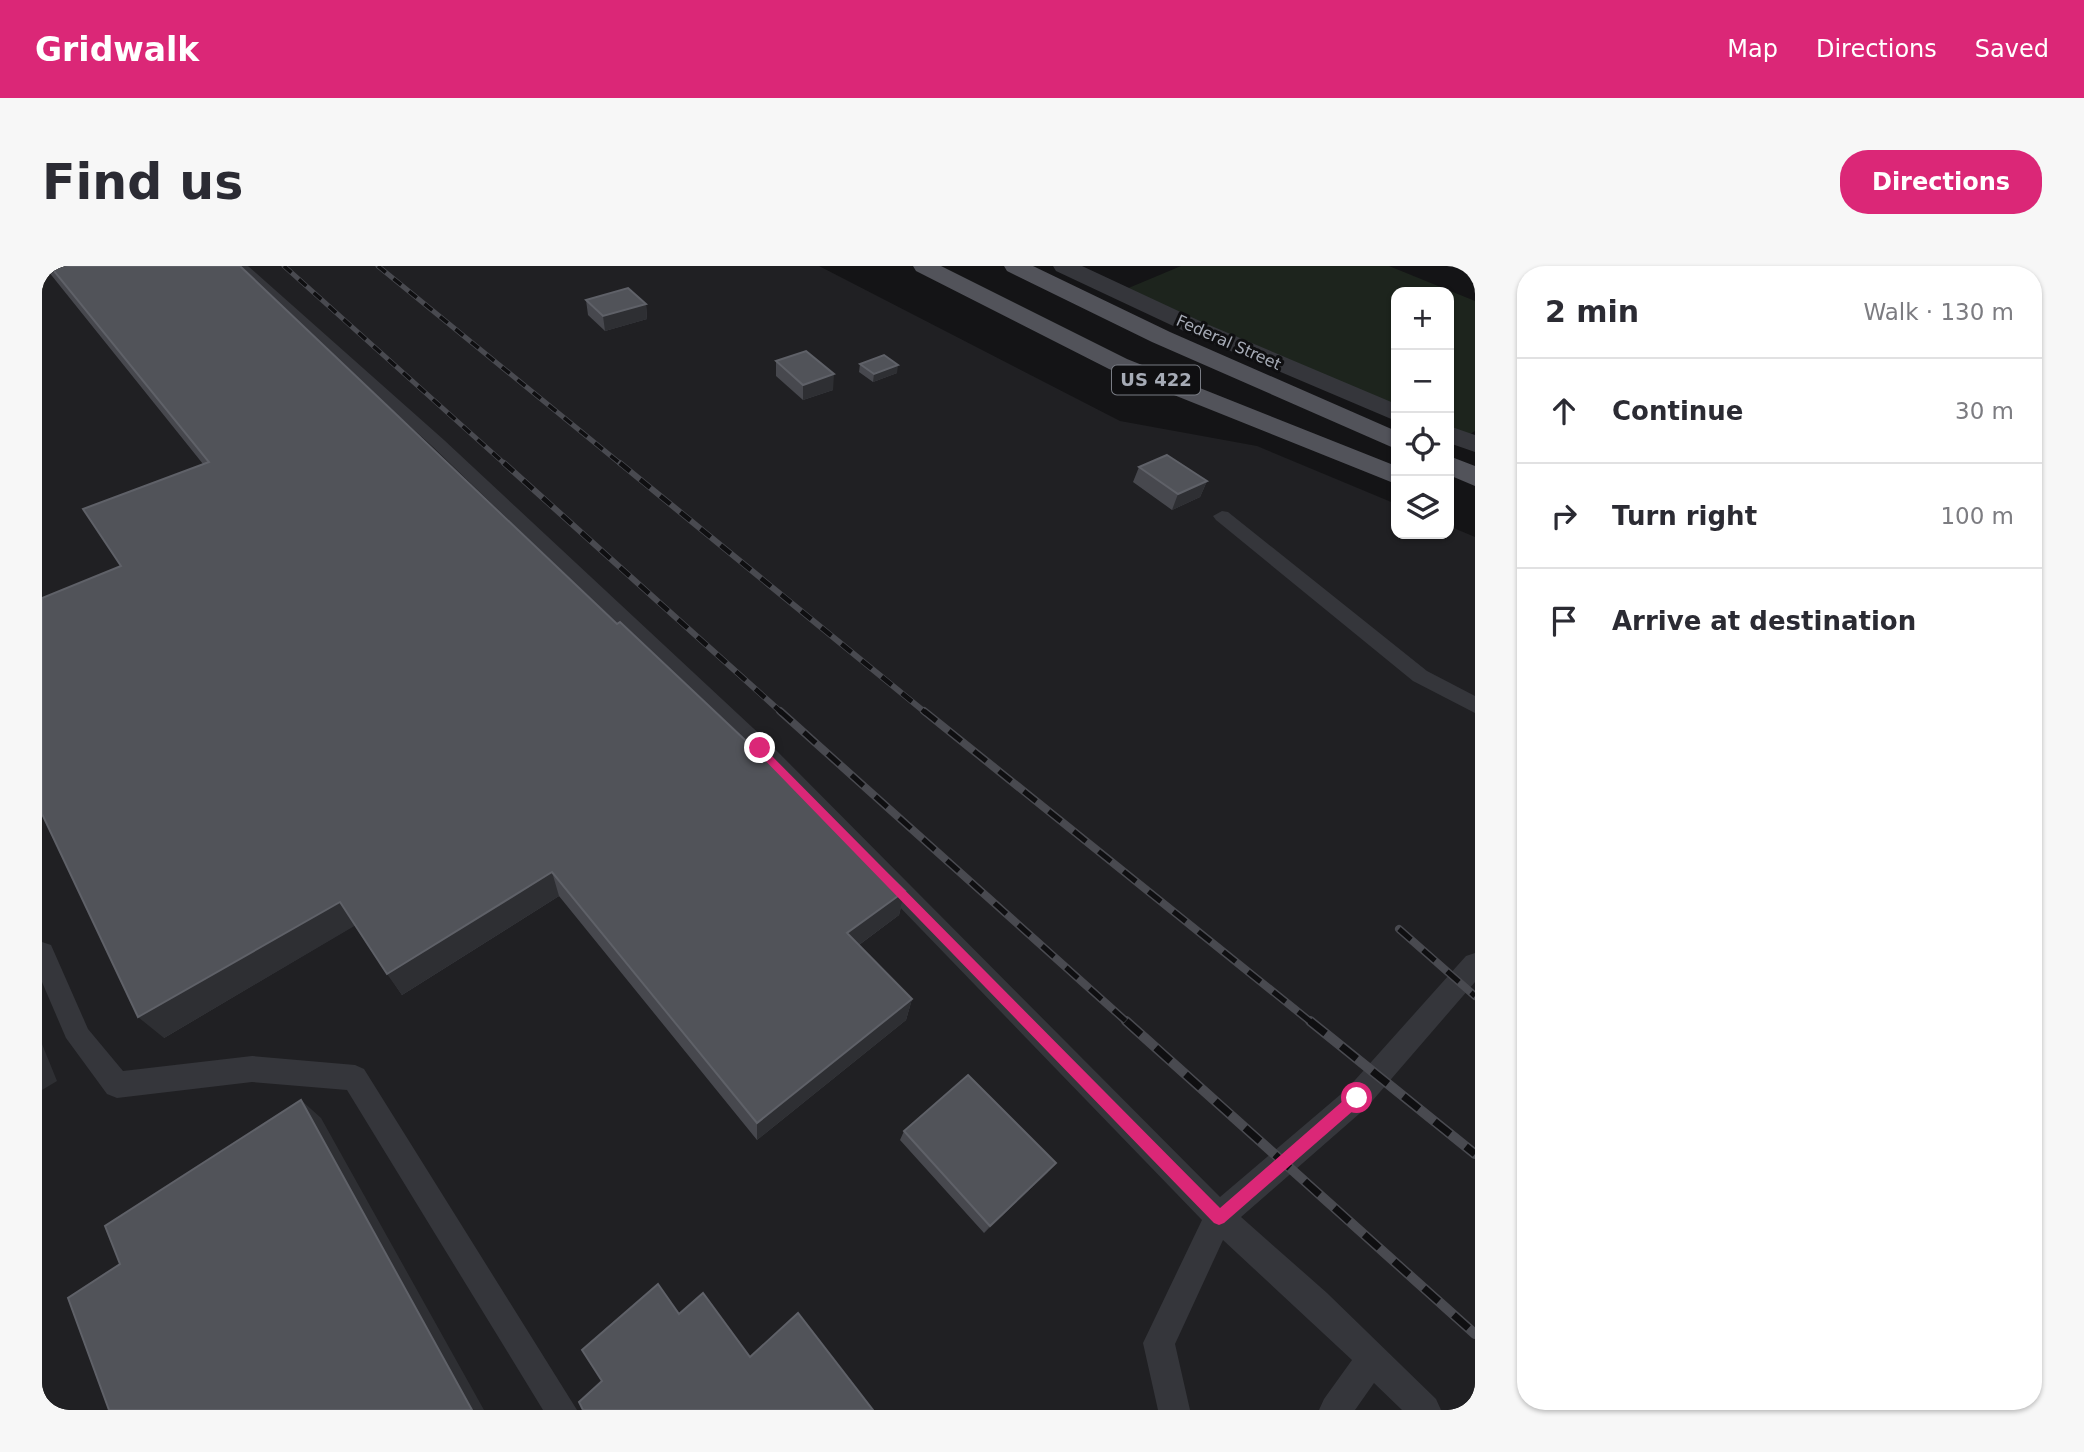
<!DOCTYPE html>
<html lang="en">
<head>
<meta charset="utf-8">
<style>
	body { margin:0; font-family:"DejaVu Sans",sans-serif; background:#f7f7f7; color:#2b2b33 }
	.controls { position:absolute; right:21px; top:21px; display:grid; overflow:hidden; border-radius:14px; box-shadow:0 2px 5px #0004 }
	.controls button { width:63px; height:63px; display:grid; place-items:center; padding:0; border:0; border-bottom:2px solid #e1e1e2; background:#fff; color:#2b2b33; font:35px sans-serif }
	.stop { position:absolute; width:21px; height:21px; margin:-16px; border:5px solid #db2777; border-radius:50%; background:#fff }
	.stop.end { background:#db2777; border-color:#fff; box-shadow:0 2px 7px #0008 }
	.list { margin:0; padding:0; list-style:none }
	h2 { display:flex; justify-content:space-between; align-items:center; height:91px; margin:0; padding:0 28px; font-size:30px }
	h2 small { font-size:23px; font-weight:400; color:#7c7c81 }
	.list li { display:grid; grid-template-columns:46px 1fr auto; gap:21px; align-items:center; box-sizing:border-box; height:105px; padding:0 28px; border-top:2px solid #e1e1e2 }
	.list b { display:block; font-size:26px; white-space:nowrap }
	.list em { font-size:23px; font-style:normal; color:#7c7c81 }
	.icon { flex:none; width:38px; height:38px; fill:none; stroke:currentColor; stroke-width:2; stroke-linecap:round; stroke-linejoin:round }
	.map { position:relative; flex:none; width:1433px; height:1144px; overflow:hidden; border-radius:28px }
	header { display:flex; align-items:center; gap:42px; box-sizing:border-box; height:98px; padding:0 35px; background:#db2777; color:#fff }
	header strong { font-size:33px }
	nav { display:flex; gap:38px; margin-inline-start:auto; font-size:24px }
	.intro { display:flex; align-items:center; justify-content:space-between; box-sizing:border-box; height:168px; padding:0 42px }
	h1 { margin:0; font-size:49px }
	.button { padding:18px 32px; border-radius:28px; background:#db2777; color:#fff; font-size:24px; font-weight:700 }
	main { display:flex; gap:42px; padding:0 42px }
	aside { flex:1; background:#fff; border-radius:28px; box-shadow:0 2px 5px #0004 }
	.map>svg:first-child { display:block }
	.built { fill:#202023 }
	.green { fill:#1d241d }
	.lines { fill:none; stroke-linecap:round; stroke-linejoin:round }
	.lane { fill:#35363b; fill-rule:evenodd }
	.street { fill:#35363b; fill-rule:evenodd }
	.primary { fill:#52535a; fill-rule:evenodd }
	.rail-far3-casing { stroke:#494a50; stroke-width:5 }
	.rail-far2-casing { stroke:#494a50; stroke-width:6 }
	.rail-far1-casing { stroke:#494a50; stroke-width:8 }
	.rail-casing { stroke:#494a50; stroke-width:10 }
	.rail-far3 { stroke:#0f0f11; stroke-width:3.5; stroke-dasharray:10; stroke-linecap:butt }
	.rail-far2 { stroke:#0f0f11; stroke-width:4.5; stroke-dasharray:13; stroke-linecap:butt }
	.rail-far1 { stroke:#0f0f11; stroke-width:5; stroke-dasharray:16; stroke-linecap:butt }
	.rail { stroke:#0f0f11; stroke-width:7; stroke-dasharray:20; stroke-linecap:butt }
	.wall { fill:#47484e }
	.shaded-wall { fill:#2e2f33 }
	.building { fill:#515359; stroke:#5f6168; stroke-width:2 }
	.route { fill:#db2777 }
	.labels { text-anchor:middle; stroke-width:6; stroke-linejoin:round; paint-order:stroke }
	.far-street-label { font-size:16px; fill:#a6abb6; stroke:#0f0f11 }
	.shield { fill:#0f0f11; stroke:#797c84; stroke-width:2 }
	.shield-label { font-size:18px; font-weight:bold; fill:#a6abb6 }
</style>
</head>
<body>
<header>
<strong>Gridwalk</strong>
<nav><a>Map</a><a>Directions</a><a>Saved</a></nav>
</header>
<div class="intro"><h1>Find us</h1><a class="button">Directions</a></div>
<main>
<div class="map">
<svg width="1433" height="1144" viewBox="0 0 1433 1144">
	<rect width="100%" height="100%" fill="#141416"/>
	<path class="built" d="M0,0H777L1078,155L1215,180L1354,238V268H1407V260L1433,271V1144H0Z"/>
	<path class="green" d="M1139,0H1347L1433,35V165L1420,173L1407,168V26H1354V147L1077,26Z"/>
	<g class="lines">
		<path class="lane" d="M191,0H206L402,174L726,476L1178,931L1305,823L1424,690L1433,687V716L1325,841L1199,951L1285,1027L1394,1133L1399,1144H1360L1332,1117L1313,1144H1277L1282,1133L1310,1094L1181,974L1133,1078L1148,1144H1116L1101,1077L1160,954L710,488L390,180Z
			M1180,245L1186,246L1385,405L1433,430V447L1371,415L1174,254L1171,250Z
			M0,676L9,679L46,763L81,805L210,790L313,799L322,803L535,1144H501L305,824L210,816L75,832L65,828L24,772L0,716Z"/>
		<path class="street" d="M1011,0H1040L1160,56L1354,138V155L1144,66L1014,5Z
			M1407,160L1433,169V186L1407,177Z"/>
		<path class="primary" d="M871,0H899L1085,93L1354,200V218L1067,103L874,5Z
			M962,0H991L1128,66L1354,165V183L1110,76L965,5Z
			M1407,190L1433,200V220L1407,209Z"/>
		<g class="rail-far3-casing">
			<path id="rail-far3" d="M242,0L464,199
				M336,0L580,199"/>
		</g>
		<g class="rail-far2-casing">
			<path id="rail-far2" d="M462,197L740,447
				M578,197L884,447"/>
		</g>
		<g class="rail-far1-casing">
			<path id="rail-far1" d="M738,445L1086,757
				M882,445L1270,757
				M1357,663L1433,730"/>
		</g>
		<g class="rail-casing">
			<path id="rail" d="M1084,755L1433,1068
				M1268,755L1433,888"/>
		</g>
		<use href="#rail-far3" class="rail-far3"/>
		<use href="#rail-far2" class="rail-far2"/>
		<use href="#rail-far1" class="rail-far1"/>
		<use href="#rail" class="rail"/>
	</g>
	<path class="wall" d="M2,0H198L575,358L863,625L857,649L817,679L870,733L864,754L715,874L517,630L360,729L313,659L122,772L161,198Z
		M544,34L604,38L605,53L563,65L546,49Z
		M734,95L791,124L761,134L734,110Z
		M818,98L855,107L831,116L817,106Z
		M1097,201L1165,215L1158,231L1130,244L1091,216Z
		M862,865L1006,906L942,967L858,874Z"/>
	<path class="shaded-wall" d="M604,38L605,53L563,65L561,50Z
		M856,99L855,107L831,116L832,108Z
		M792,108L791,124L761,134V119Z
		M1165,215L1158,231L1130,244L1136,228Z
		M510,606L517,630L360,729L345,708Z
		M863,625L857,649L802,690L805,667Z
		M298,636L314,659L122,772L96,751Z
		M870,733L864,754L715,874V857Z
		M0,778L15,815L0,824Z
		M259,834L279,852L442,1144H430Z
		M1014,897L1006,906L942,967L948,960Z"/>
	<path class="building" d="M8,0H198L575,358L578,356L863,625L805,667L870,733L715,857L510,606L345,708L298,636L96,751L0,548V332L79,300L41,243L167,196Z
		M586,22L604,38L561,50L544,34Z
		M764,85L792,108L761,119L734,95Z
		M842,89L856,99L832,108L818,98Z
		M1125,189L1165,215L1136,228L1097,201Z
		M926,809L1014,897L948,960L862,865Z
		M259,834L430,1144H67L26,1032L78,998L63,960Z
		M616,1018L637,1048L661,1027L708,1091L756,1047L831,1144H541L537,1136L560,1115L540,1084Z"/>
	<path class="route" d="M718,478L1178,942L1310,827H1320V837L1182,957L1177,959L1172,957L714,485L713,482Z"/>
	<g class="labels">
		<g class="far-street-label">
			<text transform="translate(1187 76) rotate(24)" y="6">Federal Street</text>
		</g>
		<rect class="shield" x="1070" y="99.5" width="88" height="29" rx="5"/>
		<g class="shield-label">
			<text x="1114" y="120">US 422</text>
		</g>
	</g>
</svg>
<div class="controls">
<button>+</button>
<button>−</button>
<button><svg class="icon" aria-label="locate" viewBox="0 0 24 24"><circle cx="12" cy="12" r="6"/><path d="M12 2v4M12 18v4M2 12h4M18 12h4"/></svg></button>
<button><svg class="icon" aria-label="layers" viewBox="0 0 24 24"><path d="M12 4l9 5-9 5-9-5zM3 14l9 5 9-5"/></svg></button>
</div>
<div class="stop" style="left:1315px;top:832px"></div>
<div class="stop end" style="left:718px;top:482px"></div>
</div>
<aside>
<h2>2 min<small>Walk · 130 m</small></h2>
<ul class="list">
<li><svg class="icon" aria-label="ahead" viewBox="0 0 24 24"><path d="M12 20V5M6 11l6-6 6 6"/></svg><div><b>Continue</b></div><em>30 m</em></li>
<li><svg class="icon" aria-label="right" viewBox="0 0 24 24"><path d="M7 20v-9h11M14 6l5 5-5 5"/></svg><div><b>Turn right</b></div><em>100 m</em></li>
<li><svg class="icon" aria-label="arrive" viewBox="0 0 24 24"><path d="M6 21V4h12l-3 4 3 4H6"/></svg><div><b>Arrive at destination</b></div></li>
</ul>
</aside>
</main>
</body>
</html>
